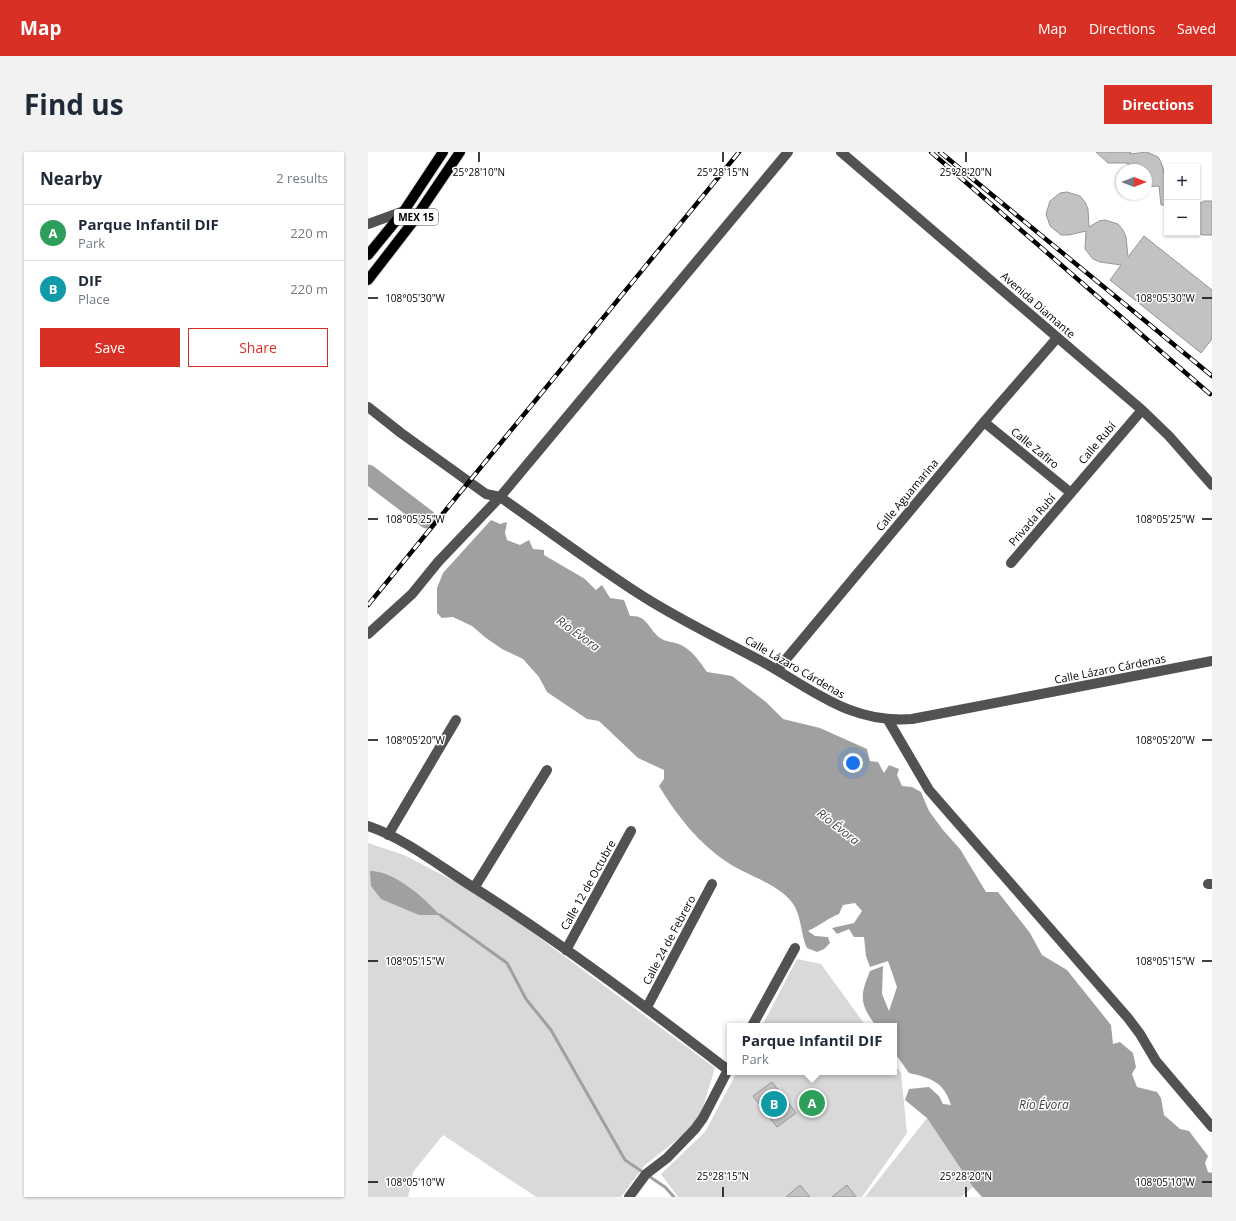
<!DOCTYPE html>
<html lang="en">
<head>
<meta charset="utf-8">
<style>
	body { margin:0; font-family:"Open Sans",sans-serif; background:#f2f2f3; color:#1f2937 }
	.controls { position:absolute; right:12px; top:12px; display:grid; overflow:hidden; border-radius:0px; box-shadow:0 1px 3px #0004 }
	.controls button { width:36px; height:36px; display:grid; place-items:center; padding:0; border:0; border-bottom:1px solid #e0e1e3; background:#fff; color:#1f2937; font:20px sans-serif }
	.compass { position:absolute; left:748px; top:12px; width:36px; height:36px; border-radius:50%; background:#fff; box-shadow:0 1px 3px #0004; rotate:90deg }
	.you { position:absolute; left:485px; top:611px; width:14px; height:14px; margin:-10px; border:3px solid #fff; border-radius:50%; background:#1a73e8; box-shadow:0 0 0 6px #1a73e833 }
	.badge { display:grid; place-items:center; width:26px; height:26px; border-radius:50%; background:#d93025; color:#fff; font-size:13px; font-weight:700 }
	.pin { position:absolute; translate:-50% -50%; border:2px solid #fff; box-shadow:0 1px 4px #0006 }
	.popup { position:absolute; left:359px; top:871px; width:170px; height:52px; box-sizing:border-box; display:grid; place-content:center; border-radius:0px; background:#fff; filter:drop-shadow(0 1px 3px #0005); font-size:13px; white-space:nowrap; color:#747a83 }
	.popup b { font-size:15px; color:#1f2937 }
	.popup::after { content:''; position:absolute; left:50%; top:100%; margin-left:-8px; border:8px solid transparent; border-top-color:#fff }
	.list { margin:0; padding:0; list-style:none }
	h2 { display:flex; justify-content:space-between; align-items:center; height:52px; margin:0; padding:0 16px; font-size:17px }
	h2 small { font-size:13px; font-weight:400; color:#747a83 }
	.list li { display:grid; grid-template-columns:26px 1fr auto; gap:12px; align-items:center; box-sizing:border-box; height:56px; padding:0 16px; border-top:1px solid #e0e1e3 }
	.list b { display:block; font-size:15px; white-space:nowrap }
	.list p { margin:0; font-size:13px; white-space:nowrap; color:#747a83 }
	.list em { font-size:13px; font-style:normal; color:#747a83 }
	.actions { display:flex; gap:8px; padding:12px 16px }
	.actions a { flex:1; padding:9px 0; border:1px solid #d93025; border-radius:0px; text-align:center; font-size:14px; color:#d93025 }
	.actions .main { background:#d93025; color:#fff }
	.map { position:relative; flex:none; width:844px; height:1045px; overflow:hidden; border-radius:0px }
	header { display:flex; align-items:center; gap:24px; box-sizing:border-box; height:56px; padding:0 20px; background:#d93025; color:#fff }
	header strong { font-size:19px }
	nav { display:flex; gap:22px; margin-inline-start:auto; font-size:14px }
	.intro { display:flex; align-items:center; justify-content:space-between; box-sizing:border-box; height:96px; padding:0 24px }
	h1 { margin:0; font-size:28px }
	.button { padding:10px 18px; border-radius:0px; background:#d93025; color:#fff; font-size:14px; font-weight:700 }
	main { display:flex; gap:24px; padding:0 24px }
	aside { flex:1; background:#fff; border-radius:0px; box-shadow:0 1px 3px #0004 }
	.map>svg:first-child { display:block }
	.green { fill:#d9d9d9 }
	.water { fill:#a0a0a0 }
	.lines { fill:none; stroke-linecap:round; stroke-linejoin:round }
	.stream { stroke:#a0a0a0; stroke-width:3 }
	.river { stroke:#a0a0a0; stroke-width:19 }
	.building { fill:#c2c2c2; stroke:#969696 }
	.major-casing { stroke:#dbdbdb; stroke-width:12 }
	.minor { stroke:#525252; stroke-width:10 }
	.major { stroke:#000; stroke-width:10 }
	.rail-casing { stroke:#000; stroke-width:4.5 }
	.rail { stroke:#fff; stroke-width:3; stroke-dasharray:9; stroke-linecap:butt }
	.ticks { fill:none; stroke:#000; stroke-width:1.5 }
	.labels { text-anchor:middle; stroke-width:3; stroke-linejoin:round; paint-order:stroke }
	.shield { fill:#fff; stroke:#4c4c4c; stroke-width:1 }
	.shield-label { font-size:10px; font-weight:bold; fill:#000 }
	.street-label { font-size:11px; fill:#000; stroke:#fff }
	.water-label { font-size:12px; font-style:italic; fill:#414141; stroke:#fff }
	.ticks-label { font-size:10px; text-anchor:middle; fill:#000; stroke:#fff; stroke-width:3; stroke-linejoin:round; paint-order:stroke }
</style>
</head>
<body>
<header>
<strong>Map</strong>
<nav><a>Map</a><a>Directions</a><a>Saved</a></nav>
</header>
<div class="intro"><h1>Find us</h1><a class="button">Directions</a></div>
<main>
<aside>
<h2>Nearby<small>2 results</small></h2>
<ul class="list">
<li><span class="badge" style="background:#2e9e5b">A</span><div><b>Parque Infantil DIF</b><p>Park</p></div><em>220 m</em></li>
<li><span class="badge" style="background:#0f9aa8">B</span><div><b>DIF</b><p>Place</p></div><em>220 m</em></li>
</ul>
<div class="actions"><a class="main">Save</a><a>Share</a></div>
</aside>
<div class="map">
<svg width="844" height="1045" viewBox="0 0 844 1045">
	<rect width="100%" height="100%" fill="#fff"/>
	<path class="green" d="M0,691L36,703L115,744L347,916L330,971L276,1014L253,1045H168L75,983L45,1020L40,1045H0Z
		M429,807L453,812L498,874H394Z
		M526,912L533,921L539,981L494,1045H310L293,1022L337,980L369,920H526Z
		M559,966L605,1035L593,1045H497Z"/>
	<path class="water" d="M123,368L132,372L139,370L137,381L139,388L152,393L161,388L165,397L176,398V403L217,427L228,438L234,433L242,446L256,448L262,464C280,463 280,477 292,486C300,491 305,489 313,493C324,498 332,510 339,520L364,524L398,550L415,567L452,576L499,597L502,609L510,610L516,621L521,613L531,617L529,623L534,634L544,635L553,640L561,659L575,678L592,697L618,740H630L662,781L674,803L699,818L743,873L745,892L752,890L765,901L768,915L764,922L769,935L789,940L793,946L796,963L812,977L821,979L840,1004L837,1011L840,1020L844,1021V1045H614L605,1035L559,966L537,948L541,937L561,935L571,944L575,952L583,953C576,930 563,926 541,921L526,900V874H508C491,851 492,844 502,819L515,814L514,842L521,859L529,835L520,809L502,815L498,804L496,785H486L481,777L469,782L464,776L486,771L494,759L487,751L475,753L471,762C460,766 451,774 440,779L447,784L460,785L462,791L456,797L449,800L439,796C432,781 434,761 422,748C409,732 379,723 362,712C332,693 309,664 291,634L296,627V618L270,606L231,569L219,567L179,540L171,525L155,507L134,497L118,486L104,474L85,465L74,466L69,461V436L75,421Z
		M2,719C27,719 56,746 72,763H51L13,747L3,734Z"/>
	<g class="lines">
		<path class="stream" d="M72,763L139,811L158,847L183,878L257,1008L297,1035L306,1045"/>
		<path class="river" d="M0,322L59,367"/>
	</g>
	<path class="building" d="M728,0H763L762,2L779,0L790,5L793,10L799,31V53H793L791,34L778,35V18H760V11H740Z
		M699,40L712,44L717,50L720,57L721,75L731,69L737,68L750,72L755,78L758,85L760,105L776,84L844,138V187L833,201L742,128L753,113L732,110L725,107L717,97L718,79L701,83H693L682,74L678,62L682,49L692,41Z
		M836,49H844V83H834L829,80V53Z
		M404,930L428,961L409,975L385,944Z
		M432,1033L442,1045H418Z
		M479,1033L488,1045H464Z"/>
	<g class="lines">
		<g class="major-casing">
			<path id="major" d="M0,103L36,59L75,0
				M0,128L44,71L92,0"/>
		</g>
		<path class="minor" d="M473,0L774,258L801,284L844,333
			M0,72L36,59
			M0,255L33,281L118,342L132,345C180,378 227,414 276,445C314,469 356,489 395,510C445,538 483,572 544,567L844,509
			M616,270L703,341
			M643,411L774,258
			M0,482L44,442L70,410L132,345L420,0
			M409,518L616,270L689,186
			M520,568L561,638L760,866L772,882L788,909L844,975
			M0,674C35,686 66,710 97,730C188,787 274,852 360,918
			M20,683L88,568
			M840,732H844
			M106,736L179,618
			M198,798L263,679
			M279,855L344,732
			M384,874L427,796
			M261,1045L278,1022L299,1006L327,977L335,966L362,914"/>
		<use href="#major" class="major"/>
		<g class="rail-casing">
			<path id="rail" d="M563,0L842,242
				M572,0L844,224
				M0,453L371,0"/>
		</g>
		<use href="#rail" class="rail"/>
	</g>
	<path class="ticks" d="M111,0V10M355,0V10M598,0V10M0,146H10M834,146H844M0,367H10M834,367H844M0,588H10M834,588H844M0,809H10M834,809H844M0,1030H10M834,1030H844M355,1035V1045M598,1035V1045"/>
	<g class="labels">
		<rect class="shield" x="26" y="57" width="44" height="16" rx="3"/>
		<g class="shield-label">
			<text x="48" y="69">MEX 15</text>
		</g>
		<g class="street-label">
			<text transform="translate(670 153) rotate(41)" y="4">Avenida Diamante</text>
			<text transform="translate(729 291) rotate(-50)" y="4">Calle Rubí</text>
			<text transform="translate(667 296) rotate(39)" y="4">Calle Zafiro</text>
			<text transform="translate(539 343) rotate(-50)" y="4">Calle Aguamarina</text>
			<text transform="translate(664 368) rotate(-49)" y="4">Privada Rubí</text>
			<text transform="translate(427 515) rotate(30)" y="4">Calle Lázaro Cárdenas</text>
			<text transform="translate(742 517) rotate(-11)" y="4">Calle Lázaro Cárdenas</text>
			<text transform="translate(220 733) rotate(-61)" y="4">Calle 12 de Octubre</text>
			<text transform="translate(301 788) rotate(-62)" y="4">Calle 24 de Febrero</text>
		</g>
		<g class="water-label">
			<text transform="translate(210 482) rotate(36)" y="4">Río Évora</text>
			<text transform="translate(470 675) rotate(38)" y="4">Río Évora</text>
			<text x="676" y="957">Río Évora</text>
		</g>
	</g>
	<g class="ticks-label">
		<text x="111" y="24">25°28'10"N</text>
		<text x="355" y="24">25°28'15"N</text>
		<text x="598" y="24">25°28'20"N</text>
		<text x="797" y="150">108°05'30"W</text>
		<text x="47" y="150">108°05'30"W</text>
		<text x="797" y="371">108°05'25"W</text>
		<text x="47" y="371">108°05'25"W</text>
		<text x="797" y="592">108°05'20"W</text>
		<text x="47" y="592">108°05'20"W</text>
		<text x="797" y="813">108°05'15"W</text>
		<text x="47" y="813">108°05'15"W</text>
		<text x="355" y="1028">25°28'15"N</text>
		<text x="598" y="1028">25°28'20"N</text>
		<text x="797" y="1034">108°05'10"W</text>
		<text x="47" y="1034">108°05'10"W</text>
	</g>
</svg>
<div class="controls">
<button>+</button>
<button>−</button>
</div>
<svg class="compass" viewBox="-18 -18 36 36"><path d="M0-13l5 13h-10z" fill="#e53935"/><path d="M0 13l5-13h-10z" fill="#747a83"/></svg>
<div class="you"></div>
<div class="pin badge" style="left:444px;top:951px;background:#2e9e5b">A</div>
<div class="popup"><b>Parque Infantil DIF</b>Park</div>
<div class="pin badge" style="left:406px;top:952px;background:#0f9aa8">B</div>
</div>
</main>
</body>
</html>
